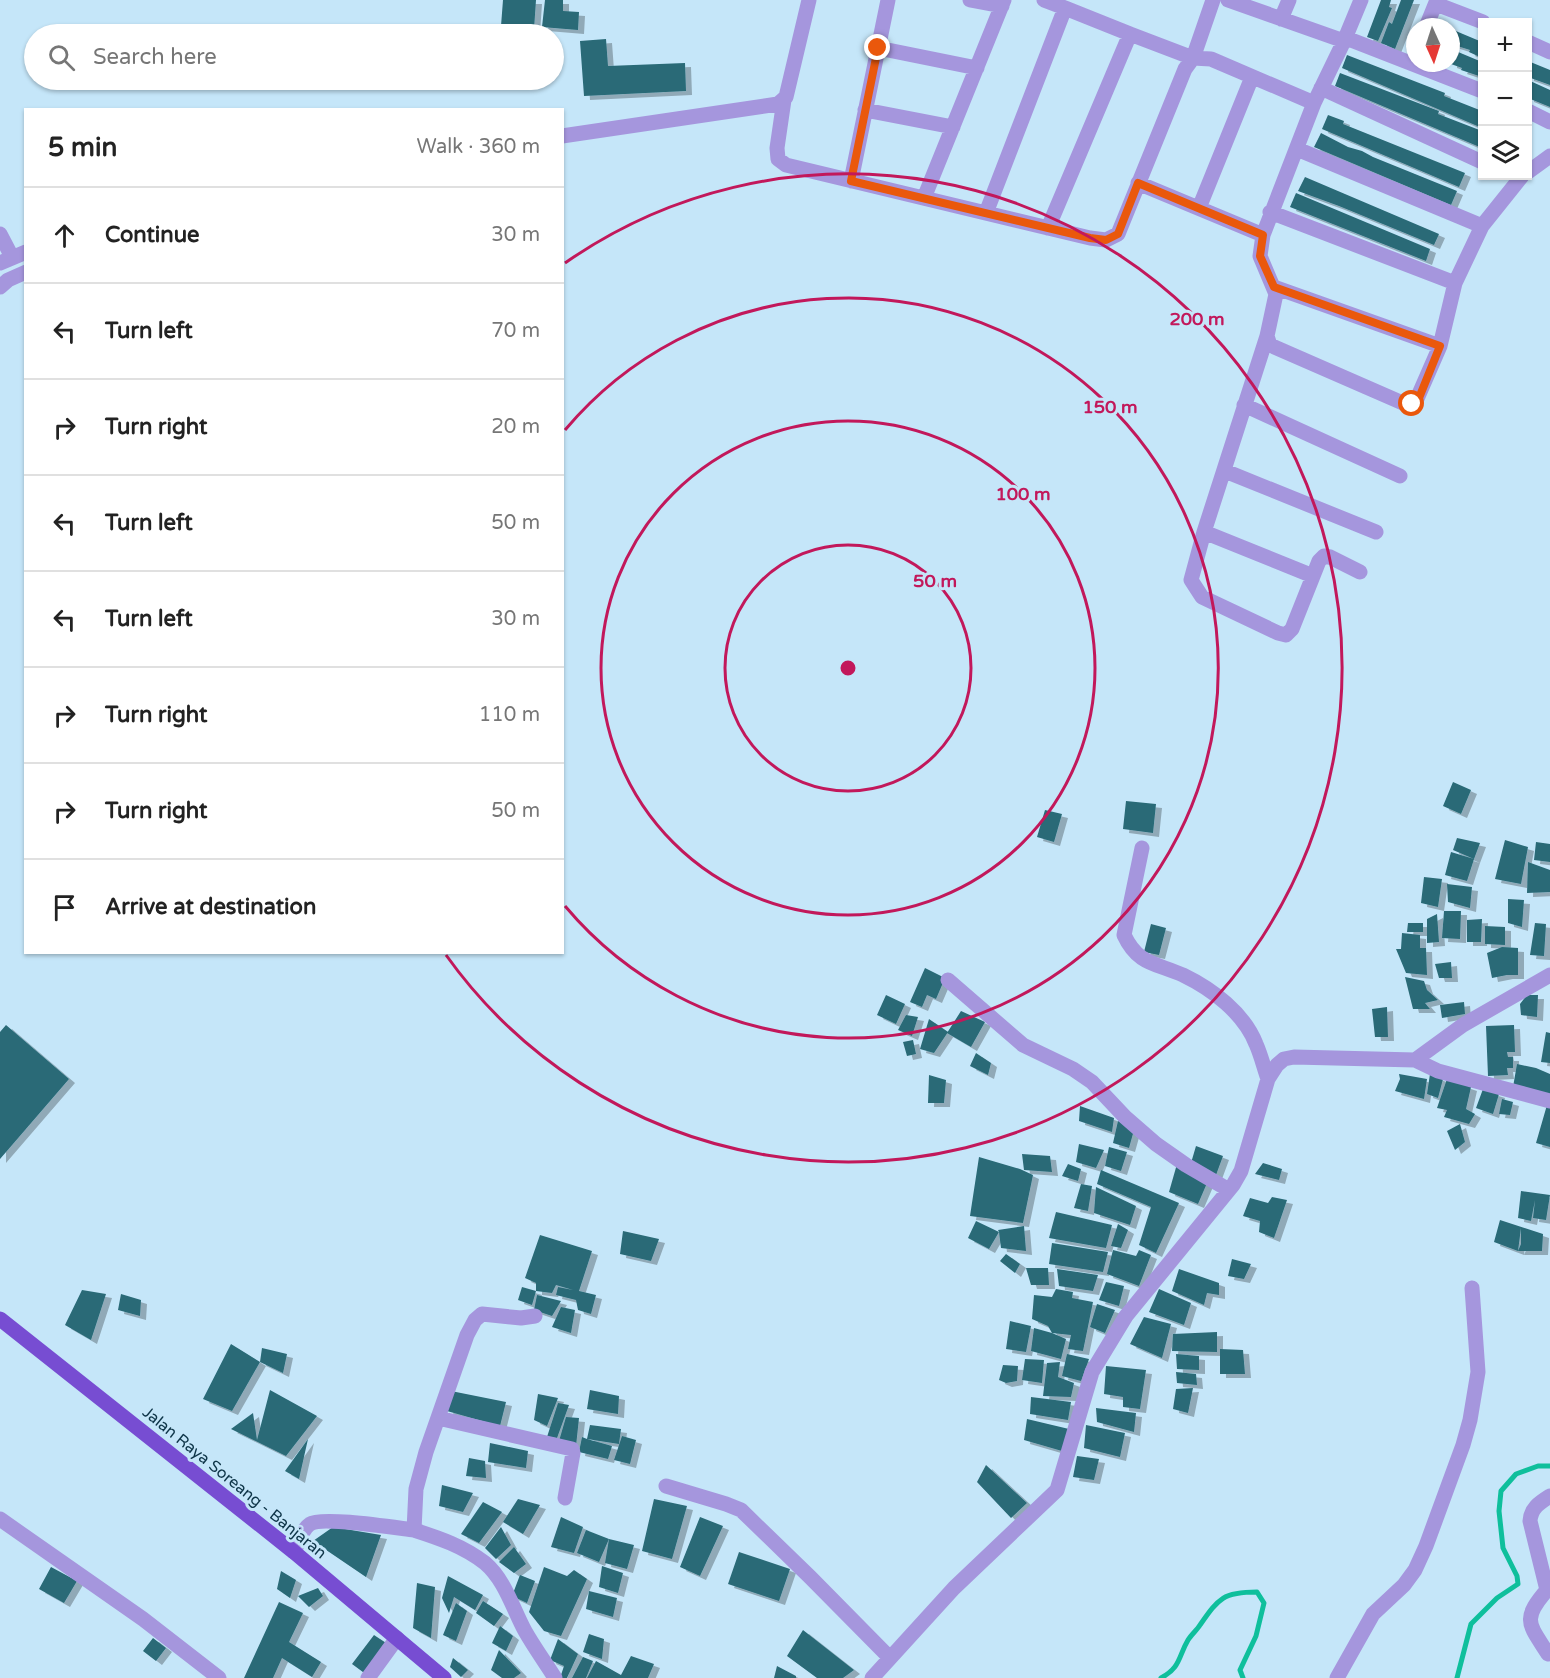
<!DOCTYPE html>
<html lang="en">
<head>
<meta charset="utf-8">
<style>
	body { margin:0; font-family:"Varela Round",sans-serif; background:#f6f6f6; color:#222 }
	.controls { position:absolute; right:18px; top:18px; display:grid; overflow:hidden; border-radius:0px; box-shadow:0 2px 4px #0004 }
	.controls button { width:54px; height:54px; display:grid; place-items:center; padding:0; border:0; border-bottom:2px solid #e0e0e0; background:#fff; color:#222; font:30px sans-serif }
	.compass { position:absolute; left:1406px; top:18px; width:54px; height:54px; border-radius:50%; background:#fff; box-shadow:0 2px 4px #0004; rotate:177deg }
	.stop { position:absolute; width:18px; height:18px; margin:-14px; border:4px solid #ea580c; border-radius:50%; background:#fff }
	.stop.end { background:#ea580c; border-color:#fff; box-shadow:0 2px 6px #0008 }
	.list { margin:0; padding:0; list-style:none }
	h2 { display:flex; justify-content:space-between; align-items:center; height:78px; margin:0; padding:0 24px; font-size:26px }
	h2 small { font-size:20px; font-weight:400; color:#767676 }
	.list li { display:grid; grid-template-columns:39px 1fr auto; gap:18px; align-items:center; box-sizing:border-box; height:96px; padding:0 24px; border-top:2px solid #e0e0e0 }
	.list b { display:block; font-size:22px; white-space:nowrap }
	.list em { font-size:20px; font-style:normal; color:#767676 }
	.icon { flex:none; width:33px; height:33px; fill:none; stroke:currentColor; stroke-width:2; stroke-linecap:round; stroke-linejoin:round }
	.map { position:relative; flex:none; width:1550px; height:1678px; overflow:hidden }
	.search { position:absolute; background:#fff; box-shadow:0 2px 4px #0004; left:24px; top:24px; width:540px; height:66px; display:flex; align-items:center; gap:15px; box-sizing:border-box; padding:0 21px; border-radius:33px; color:#767676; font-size:22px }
	.panel { position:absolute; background:#fff; box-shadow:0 2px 4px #0004; left:24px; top:108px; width:540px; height:846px; border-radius:0px }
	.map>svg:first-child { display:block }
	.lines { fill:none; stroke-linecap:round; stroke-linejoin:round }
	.stream { stroke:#0fbf9c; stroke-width:5 }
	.building { fill:#296a77; filter:url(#shadow) }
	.minor { stroke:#a596dd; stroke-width:15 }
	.major { stroke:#774dd2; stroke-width:15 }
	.route { stroke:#ea580c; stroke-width:8 }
	.ring { fill:none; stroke:#c2185b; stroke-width:3 }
	.labels { text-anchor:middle; stroke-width:6; stroke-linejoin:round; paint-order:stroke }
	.street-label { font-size:16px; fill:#0e3548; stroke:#c5e6f9 }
	.centre { fill:#c2185b; stroke:#c5e6f9; stroke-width:3 }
	.ring-label { font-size:18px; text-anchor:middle; font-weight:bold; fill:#c2185b; stroke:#c5e6f9; stroke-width:6; stroke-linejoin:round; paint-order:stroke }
</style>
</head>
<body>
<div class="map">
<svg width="1550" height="1678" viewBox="0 0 1550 1678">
	<defs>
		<filter id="shadow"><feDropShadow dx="6" dy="4" stdDeviation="0" flood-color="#0004"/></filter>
	</defs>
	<rect width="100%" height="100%" fill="#c5e6f9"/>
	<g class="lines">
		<path class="stream" d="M1161,1678C1181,1667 1178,1657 1188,1640C1191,1635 1197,1630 1200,1625C1219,1598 1223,1592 1257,1592L1264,1603L1256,1636L1240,1670L1243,1678
			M1457,1678L1471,1624L1497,1598L1518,1584L1517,1576L1503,1548L1499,1511L1501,1491L1516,1474L1538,1466H1550"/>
	</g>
	<path class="building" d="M503,0H536L534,29L501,26Z
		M545,0H563V11L579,12L578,30L542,27Z
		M1381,0H1391L1389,7L1392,8L1378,41L1367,37Z
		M1401,0H1414L1395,49L1381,43L1389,22L1392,24Z
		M1451,29L1482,42V58L1469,52L1470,50L1451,44Z
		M606,39L608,66L685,63L686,91L584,96L580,41Z
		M1451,49L1482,62V77L1461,70L1462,68L1451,64Z
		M1347,55L1445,93L1444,96L1482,111V128L1342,68Z
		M1528,61L1550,70V85L1528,77Z
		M1340,73L1439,111L1438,114L1482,131V148L1335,86Z
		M1528,80L1550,90V107L1528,98Z
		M1328,115L1344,121L1343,124L1465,173L1459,187L1322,129Z
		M1321,133L1348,147L1362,151L1373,157L1457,191L1451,205L1314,147Z
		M1305,177L1439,234L1434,245L1339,206L1298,191Z
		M1296,193L1430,249L1426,261L1290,207Z
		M1453,782L1471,790L1461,814L1443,806Z
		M1126,801L1156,804L1153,833L1123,829Z
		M1045,810L1062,814L1054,842L1037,837Z
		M1457,838L1480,843L1474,859L1453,850Z
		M1505,840L1528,847L1521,884L1495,879Z
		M1536,842L1550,844V862L1534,860Z
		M1451,852L1474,859L1467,881L1445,875Z
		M1528,862L1550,870V892L1527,893Z
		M1424,877L1442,879L1438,907L1421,903Z
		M1447,884L1472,887L1470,908L1448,902Z
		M1508,899L1524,900L1522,927L1508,923Z
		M1444,911H1461L1460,939L1442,938Z
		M1437,914L1439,942L1427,943V919Z
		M1482,919L1481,942H1467V920Z
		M1408,923H1423V932H1407Z
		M1535,923L1546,924L1544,956L1530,955Z
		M1151,924L1166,928L1159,955L1144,952Z
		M1485,926L1505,927V945L1485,944Z
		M1402,933L1420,935V948H1426L1427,975L1406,973L1396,949H1401Z
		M1502,947L1518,948V975H1507L1492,978L1487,953Z
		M1451,962L1452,978H1439L1435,964Z
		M925,968L945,978L936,999L927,995L922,1007L910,1002Z
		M1405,977L1424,981L1427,990L1438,1000L1425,1003L1430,1009H1413Z
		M886,995L905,1004L896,1024L877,1015Z
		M1527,995H1538L1537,1017L1521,1015L1520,1004Z
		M1464,1002L1465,1014L1442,1018L1440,1005Z
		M1387,1007L1388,1037H1375L1372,1009Z
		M961,1011L985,1022L971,1047L947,1033Z
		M906,1015L918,1017L912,1036L898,1030Z
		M929,1019L948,1032L934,1053L920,1049Z
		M6,1025L69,1079L0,1159V1032Z
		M1514,1025L1515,1052H1507L1508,1057H1513V1068H1507L1508,1075L1488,1076L1486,1026Z
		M1546,1032L1550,1033V1063L1541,1062Z
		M913,1040L916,1054L907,1056L903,1042Z
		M976,1053L991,1063L988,1075L970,1066Z
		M1517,1064L1536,1068L1550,1074V1098L1513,1087Z
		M1399,1074L1427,1079L1424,1099L1395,1091L1400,1079Z
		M1430,1074L1443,1079L1438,1098L1427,1094Z
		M929,1075L946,1080L944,1103H928Z
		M1447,1079L1471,1087L1466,1109L1475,1114L1469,1124L1444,1117L1447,1110L1437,1108Z
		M1483,1089L1499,1094L1493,1114L1476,1108Z
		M1502,1099L1513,1102L1510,1115L1499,1114Z
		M1547,1105L1550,1106V1147L1536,1143Z
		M1080,1106L1114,1118L1112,1132L1079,1121Z
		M1118,1121L1134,1130L1129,1148L1113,1143Z
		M1460,1124L1465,1142L1455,1150L1447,1131Z
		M1079,1144L1104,1150L1096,1168L1076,1162Z
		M1196,1146L1223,1156L1216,1175L1191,1163Z
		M1109,1147L1127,1152L1121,1171L1105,1166Z
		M1022,1154L1050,1156L1052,1172L1024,1170Z
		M979,1157L1020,1169L1033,1175L1023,1223L970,1216Z
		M1263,1163L1282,1169L1279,1180L1255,1174Z
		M1068,1164L1081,1169L1078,1181L1062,1176Z
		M1177,1164L1207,1183L1198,1204L1169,1192Z
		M1101,1170L1179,1203L1156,1253L1139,1245L1151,1207L1097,1184Z
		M1081,1184L1092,1186L1088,1211L1074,1208Z
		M1096,1187L1136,1206L1130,1225L1094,1213Z
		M1521,1191L1550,1195L1546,1220L1533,1218L1535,1200L1531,1221L1518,1218Z
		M1272,1197L1287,1200L1274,1238L1259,1232L1260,1221L1243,1216L1250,1198L1268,1203Z
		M1056,1212L1112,1225L1106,1248L1049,1238Z
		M1500,1220L1543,1234L1542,1251H1518L1521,1244V1228L1518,1251L1494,1242Z
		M976,1221L999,1232L998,1230L1024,1226L1026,1251L1001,1248L999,1232L989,1249L968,1238Z
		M1118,1224L1128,1230L1121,1248L1111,1246Z
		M623,1231L659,1239L651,1261L620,1254Z
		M540,1235L592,1251L579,1291L596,1295L591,1314L578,1310L576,1300L556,1295L558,1287L573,1290L556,1285L552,1293L536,1291V1283L525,1278Z
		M1052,1243L1108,1252L1103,1272L1049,1264Z
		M1113,1250L1136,1256L1139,1250L1151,1255L1139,1286L1107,1274Z
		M1006,1254L1020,1264L1015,1273L1000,1261Z
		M1232,1259L1251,1264L1244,1279L1228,1276Z
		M1026,1268H1048L1049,1285H1031Z
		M1057,1269L1098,1275L1093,1291L1059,1286Z
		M1179,1269L1219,1283V1295L1207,1293L1204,1305L1172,1291Z
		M1106,1282L1124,1286L1119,1306L1099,1300Z
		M522,1287L536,1291L532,1305L518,1300Z
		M1056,1289L1073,1292L1072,1298L1093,1302L1083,1351L1068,1349L1071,1335L1052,1333L1048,1326L1032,1319L1034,1295L1052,1297Z
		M1159,1289L1191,1303L1184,1325L1149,1312Z
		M82,1290L106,1294L91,1340L65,1325Z
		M121,1294L141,1300L140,1316L118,1310Z
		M537,1295L561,1301L552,1316L534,1310Z
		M1097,1304L1115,1310L1105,1333L1090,1327Z
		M561,1307L575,1310L571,1333L552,1327Z
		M1144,1317L1171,1324L1162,1358L1130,1344Z
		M1010,1321L1031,1326L1026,1352L1006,1349Z
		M1034,1328L1052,1333L1066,1339L1061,1359L1031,1351Z
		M1217,1332V1352L1172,1351L1173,1334Z
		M231,1344L260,1362L262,1348L287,1354L283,1373L260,1362L232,1411L203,1399Z
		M1220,1349L1243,1350L1245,1374H1220Z
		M1067,1354L1089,1359L1081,1381L1062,1376Z
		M1176,1354L1199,1356V1370L1177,1369Z
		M1025,1359L1044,1360L1042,1383L1022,1380Z
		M1060,1362L1058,1377L1074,1383L1071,1397L1043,1396L1047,1363Z
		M1003,1365L1018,1366L1017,1381L1006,1383L999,1380Z
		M1106,1366L1146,1370L1140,1409L1123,1407V1397L1104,1394Z
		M1176,1372L1196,1374L1197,1385L1177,1383Z
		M1193,1388L1188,1413L1173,1409L1176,1389Z
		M270,1390L317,1416L286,1456L231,1429L253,1413L257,1440Z
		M590,1390L619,1396L618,1414L587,1409Z
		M451,1391L506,1402L500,1426L447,1411Z
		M538,1394L558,1398L547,1426L534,1420Z
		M1031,1397L1071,1402L1068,1420L1030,1414Z
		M558,1403L569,1405L557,1438L547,1437Z
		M1096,1408L1136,1413L1134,1432L1097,1422Z
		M566,1417L579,1418L576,1446L559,1441Z
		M1027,1419L1069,1429L1062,1451L1024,1440Z
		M590,1425L621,1429L619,1444L587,1439L612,1446L608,1459L579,1452L582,1437L587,1439Z
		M1086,1425L1125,1433L1120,1457L1084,1448Z
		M622,1436L636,1440L630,1464L614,1460Z
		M308,1439L299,1479L285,1471Z
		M490,1443L528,1451L526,1468L488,1462Z
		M1077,1456L1099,1459L1094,1480L1073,1477Z
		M469,1458L485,1461L486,1478L466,1476Z
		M986,1465L1027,1503L1011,1518L977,1482Z
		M442,1485L473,1493L463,1512L439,1506Z
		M518,1499L540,1505L523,1534L503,1522Z
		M654,1499L687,1506L672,1559L642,1551Z
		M483,1502L502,1512L479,1543L461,1534Z
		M561,1517L583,1527L574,1553L551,1547Z
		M700,1517L723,1526L700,1576L680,1567Z
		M333,1527L381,1535L366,1577L313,1541Z
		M501,1527L511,1545L496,1559L485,1548Z
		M586,1530L609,1539L599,1562L577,1553Z
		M609,1539L634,1545L627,1569L605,1563Z
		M514,1547L526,1564L514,1573L499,1562Z
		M739,1552L790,1569L779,1601L728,1584Z
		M602,1566L623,1573L618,1593L599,1587Z
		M51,1567L77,1581L64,1603L39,1589Z
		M544,1567L567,1576L574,1570L587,1579L561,1636L544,1631L529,1612Z
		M281,1571L296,1580L290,1598L277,1589Z
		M520,1575L535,1581L527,1603L512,1596Z
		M448,1576L483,1595L475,1610L454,1597L449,1613L442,1598Z
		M417,1583L435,1587L431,1638L413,1628Z
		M318,1588L323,1596L309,1607L298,1596Z
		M589,1591L617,1598L613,1617L586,1609Z
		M483,1601L503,1614L494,1626L476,1613Z
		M279,1602L303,1613L289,1642L321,1662L312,1677L282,1658L273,1678H244Z
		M456,1603L467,1611L456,1641L443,1635Z
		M500,1626L513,1636L506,1651L492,1643Z
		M803,1630L854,1670L843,1678H817L787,1656Z
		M589,1634L604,1639L602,1659L583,1652Z
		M374,1635L389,1645L367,1675L352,1664Z
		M153,1638L166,1648L156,1661L143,1651Z
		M558,1639L578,1654L567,1678H560L564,1666L550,1660Z
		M499,1650L521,1673L514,1678H502L491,1670Z
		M631,1656L654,1664L648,1678H587L596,1661L621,1675Z
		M583,1657L593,1661L586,1678H572Z
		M453,1658L468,1670L461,1677L450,1667Z
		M777,1666L796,1676V1678H774Z"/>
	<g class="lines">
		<path class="minor" d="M970,0L1002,6
			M1044,0L1065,8
			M1228,0L1344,41
			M1361,0L1344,41L1314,103L1263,235L1260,256L1276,294L1267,336L1270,345L1405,404L1416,401L1440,346L1455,283L1482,226L1522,176
			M1436,4L1483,22
			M1281,19L1289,0
			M1426,27L1437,0
			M1130,34L1193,58L1213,0
			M1346,38L1482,91
			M1528,42L1550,52
			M878,48L977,68
			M1321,88L1482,162
			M784,100L777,148L778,159L786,165L1090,238L1106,240L1118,234L1185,69L1193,58L1211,59L1314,103
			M865,110L953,127
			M1528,111L1550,122
			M562,136L778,104L786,97L809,0
			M1297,149L1482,226
			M1528,172L1550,156
			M851,181L888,0
			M1138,183L1263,235
			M924,198L1004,0
			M1199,208L1252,77
			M1270,212L1455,283
			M986,213L1065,8L1130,34L1048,228
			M0,234L12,257
			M0,263L26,252
			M0,287L8,280L26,272
			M1274,287L1440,346
			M1267,336L1204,532L1191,580L1202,597L1278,633L1286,635L1292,629L1319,561L1324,556L1330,557L1360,572
			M1244,405L1400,476
			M1225,471L1376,532
			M1204,532L1313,576
			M1142,848L1124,935C1138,965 1156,963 1183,975C1212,989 1244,1013 1256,1044C1261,1055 1264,1068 1268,1079
			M948,980L1023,1045L1073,1069L1092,1082L1125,1117L1156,1144L1186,1165L1229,1190
			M1415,1060L1438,1071L1550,1101
			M535,1316L521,1318L482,1314L475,1320L467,1335L426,1452L416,1489L414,1530C439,1538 463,1546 485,1563C505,1580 513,1609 525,1631C534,1647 545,1662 555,1678
			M438,1418L572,1449L573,1453L565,1498
			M666,1486L726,1504L741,1510L810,1577L890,1658
			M0,1519L143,1619L219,1678
			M294,1552C298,1544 302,1529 310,1524C321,1516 397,1528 414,1530
			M1548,1654C1529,1624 1521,1620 1547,1590L1530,1521C1531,1508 1539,1503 1550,1496
			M368,1678L397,1638
			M872,1678L954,1588L1057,1490L1092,1372L1126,1316L1233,1185L1241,1171L1268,1079L1277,1065L1284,1059L1294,1057L1415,1060L1463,1025L1550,975
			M1337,1678L1373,1614L1404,1585L1415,1570L1426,1546L1463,1445L1470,1420L1478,1372L1472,1288"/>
		<path class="major" d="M0,1319L294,1552L444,1678"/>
	</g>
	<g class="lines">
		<path class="route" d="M878,48L851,181L1090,238L1106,240L1118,234L1138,183L1263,235L1260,256L1274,287L1440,346L1419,398L1412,404"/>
	</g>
	<g class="ring">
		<circle cx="848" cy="668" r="123"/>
		<circle cx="848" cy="668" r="247"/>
		<path d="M565 430A370 370 0 1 1 565 906"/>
		<path d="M565 263A494 494 0 1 1 446 955"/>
	</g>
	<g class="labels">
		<g class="street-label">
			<text transform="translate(235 1482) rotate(39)" y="6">Jalan Raya Soreang - Banjaran</text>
		</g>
	</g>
	<circle cx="848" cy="668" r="9" class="centre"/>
	<g class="ring-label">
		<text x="1197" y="325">200 m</text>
		<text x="1110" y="413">150 m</text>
		<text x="1023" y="500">100 m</text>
		<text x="935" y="587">50 m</text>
	</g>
</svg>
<div class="controls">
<button>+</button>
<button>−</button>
<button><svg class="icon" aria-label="layers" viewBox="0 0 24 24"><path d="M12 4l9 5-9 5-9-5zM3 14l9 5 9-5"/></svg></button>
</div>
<svg class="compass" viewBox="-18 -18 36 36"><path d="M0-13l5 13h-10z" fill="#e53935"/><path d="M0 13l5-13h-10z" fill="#767676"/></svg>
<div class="stop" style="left:1412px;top:404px"></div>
<div class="stop end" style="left:878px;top:48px"></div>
<div class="search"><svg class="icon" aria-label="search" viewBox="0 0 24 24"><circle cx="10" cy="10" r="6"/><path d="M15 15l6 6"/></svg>Search here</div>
<section class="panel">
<h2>5 min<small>Walk · 360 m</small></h2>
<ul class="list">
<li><svg class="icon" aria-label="ahead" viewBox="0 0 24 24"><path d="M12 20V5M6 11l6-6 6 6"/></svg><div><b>Continue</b></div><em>30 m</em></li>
<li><svg class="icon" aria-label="left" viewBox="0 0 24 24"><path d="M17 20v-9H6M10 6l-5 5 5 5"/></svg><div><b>Turn left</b></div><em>70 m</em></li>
<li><svg class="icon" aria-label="right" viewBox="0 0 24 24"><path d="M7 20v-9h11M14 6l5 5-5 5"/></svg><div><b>Turn right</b></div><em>20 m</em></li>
<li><svg class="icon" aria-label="left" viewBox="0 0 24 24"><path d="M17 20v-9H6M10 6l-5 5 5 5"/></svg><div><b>Turn left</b></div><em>50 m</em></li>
<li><svg class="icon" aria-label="left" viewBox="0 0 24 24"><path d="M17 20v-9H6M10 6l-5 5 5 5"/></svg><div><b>Turn left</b></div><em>30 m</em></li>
<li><svg class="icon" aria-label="right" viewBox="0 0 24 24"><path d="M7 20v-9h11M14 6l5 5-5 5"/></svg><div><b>Turn right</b></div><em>110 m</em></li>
<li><svg class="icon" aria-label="right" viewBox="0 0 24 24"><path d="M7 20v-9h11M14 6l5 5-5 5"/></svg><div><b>Turn right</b></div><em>50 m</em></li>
<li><svg class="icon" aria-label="arrive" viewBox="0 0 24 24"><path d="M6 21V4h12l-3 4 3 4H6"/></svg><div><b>Arrive at destination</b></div></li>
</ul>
</section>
</div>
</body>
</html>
